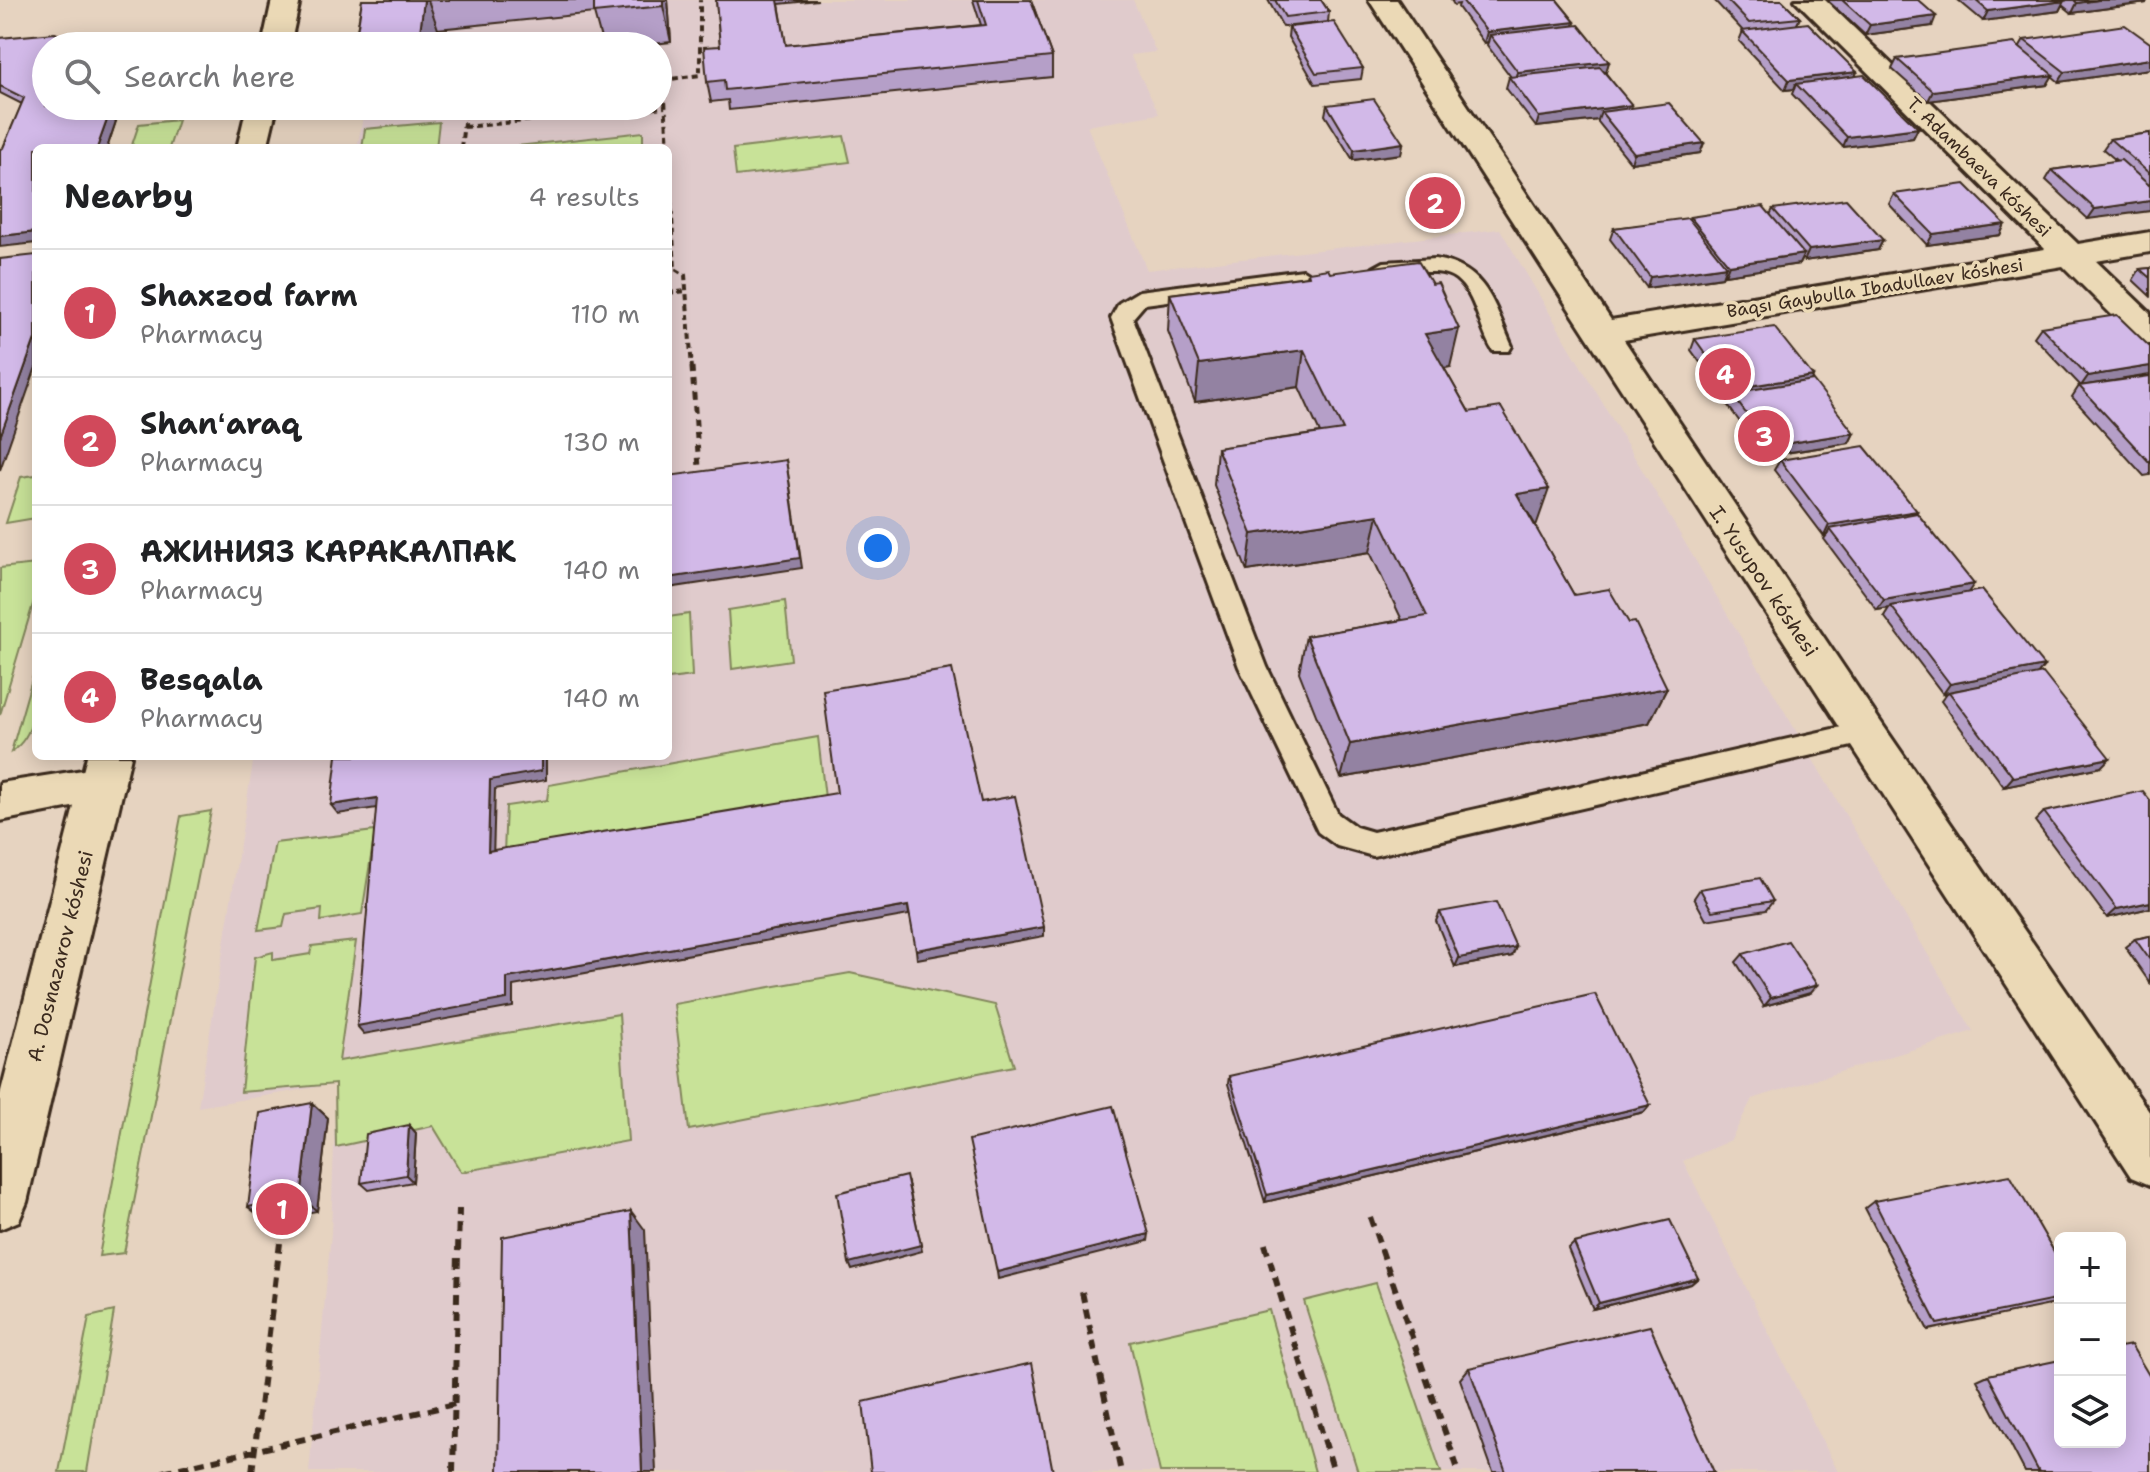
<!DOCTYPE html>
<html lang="en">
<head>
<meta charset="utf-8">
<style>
	body { margin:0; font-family:"Shantell Sans",sans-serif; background:#f6f6f6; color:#202124 }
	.controls { position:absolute; right:24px; bottom:24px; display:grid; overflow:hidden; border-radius:12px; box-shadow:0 4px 20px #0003 }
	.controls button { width:72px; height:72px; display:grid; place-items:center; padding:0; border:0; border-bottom:2px solid #e0e0e0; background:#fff; color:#202124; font:40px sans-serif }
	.you { position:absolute; left:878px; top:548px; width:28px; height:28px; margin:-20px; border:6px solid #fff; border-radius:50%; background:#1a73e8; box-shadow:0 0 0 12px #1a73e833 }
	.badge { display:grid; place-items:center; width:52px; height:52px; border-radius:50%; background:#d1495b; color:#fff; font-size:26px; font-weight:700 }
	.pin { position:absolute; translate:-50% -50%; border:4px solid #fff; box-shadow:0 2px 8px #0006 }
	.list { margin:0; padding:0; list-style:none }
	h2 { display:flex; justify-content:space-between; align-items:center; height:104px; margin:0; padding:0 32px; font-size:34px }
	h2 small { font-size:26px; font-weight:400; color:#757577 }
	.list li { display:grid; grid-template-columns:52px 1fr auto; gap:24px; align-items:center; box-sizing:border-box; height:128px; padding:0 32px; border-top:2px solid #e0e0e0 }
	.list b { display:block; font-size:30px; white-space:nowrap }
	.list p { margin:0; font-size:26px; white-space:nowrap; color:#757577 }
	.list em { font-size:26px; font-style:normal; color:#757577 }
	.icon { flex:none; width:44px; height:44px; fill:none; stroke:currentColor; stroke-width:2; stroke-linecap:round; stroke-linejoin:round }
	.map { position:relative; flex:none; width:2150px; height:1472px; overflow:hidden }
	.search { position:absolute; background:#fff; box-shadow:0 4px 20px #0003; left:32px; top:32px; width:640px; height:88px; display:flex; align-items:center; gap:20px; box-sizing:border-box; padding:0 28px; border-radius:44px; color:#757577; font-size:30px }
	.panel { position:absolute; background:#fff; box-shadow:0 4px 20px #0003; left:32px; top:144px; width:640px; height:616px; border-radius:12px }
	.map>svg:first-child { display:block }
	.built { fill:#e0cbcc }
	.green { fill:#c8e298; stroke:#82865b; stroke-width:2 }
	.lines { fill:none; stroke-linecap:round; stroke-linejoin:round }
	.lane-casing { stroke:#3b2a1e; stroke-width:6 }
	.street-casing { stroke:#3b2a1e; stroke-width:6 }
	.secondary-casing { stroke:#3b2a1e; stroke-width:6 }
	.path-far2 { stroke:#3b2a1e; stroke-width:4; stroke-dasharray:6 4; stroke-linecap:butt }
	.path-far1 { stroke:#3b2a1e; stroke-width:5; stroke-dasharray:7 6; stroke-linecap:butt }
	.path { stroke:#3b2a1e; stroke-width:6; stroke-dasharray:10 7; stroke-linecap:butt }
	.lane { fill:#ebd9b6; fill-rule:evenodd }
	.street { fill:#ebd9b6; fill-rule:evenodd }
	.secondary { fill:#ebd9b6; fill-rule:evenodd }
	.wall { fill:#b59fc8; stroke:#3b2a1e; stroke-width:2 }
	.shaded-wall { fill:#9382a2; stroke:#3b2a1e; stroke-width:2 }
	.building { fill:#d2b9e8; stroke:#3b2a1e; stroke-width:2 }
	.labels { text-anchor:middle; stroke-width:7; stroke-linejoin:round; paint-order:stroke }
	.far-street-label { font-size:18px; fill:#3b2a1e; stroke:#ebd9b6 }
	.street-label { font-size:20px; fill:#3b2a1e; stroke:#ebd9b6 }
</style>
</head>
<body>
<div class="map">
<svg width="2150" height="1472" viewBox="0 0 2150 1472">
	<rect width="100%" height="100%" fill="#e6d3c0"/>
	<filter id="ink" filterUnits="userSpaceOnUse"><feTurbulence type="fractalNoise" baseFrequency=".0125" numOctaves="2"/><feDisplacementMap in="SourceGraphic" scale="16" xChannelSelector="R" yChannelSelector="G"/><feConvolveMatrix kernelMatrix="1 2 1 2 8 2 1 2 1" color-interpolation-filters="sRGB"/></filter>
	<g filter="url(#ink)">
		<path class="built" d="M382,0H1133L1156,52L1130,55L1159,114L1087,126L1147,270L1500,229L1973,1031L1752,1099L1731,1140L1683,1161L1838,1472H309L331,1233L336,1084L198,1107L254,756H668V148H357L365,106H658V46H375Z"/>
		<path class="green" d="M178,120L169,148H131L139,124Z
			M439,122L436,148H362L365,129Z
			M643,132V148H498Z
			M844,136L850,162L736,176L733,149Z
			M36,475V518L6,523L21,477Z
			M36,564V594L0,715V568Z
			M785,601L791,660L732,669L728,610Z
			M689,614L692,676L668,679V617Z
			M36,665C36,697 39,733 11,752Z
			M818,737L825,798L504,853L506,806L547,800L549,785Z
			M211,811L124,1253L99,1256L181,816Z
			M375,831L362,914L321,921L322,909L286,914L283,927L258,930L275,843Z
			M356,941L339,1061L619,1014L628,1141L461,1172L433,1126L336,1147L335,1084L241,1092L255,957L273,952V960L310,954L312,946Z
			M850,973L995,1005L1014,1066L689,1130L674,1004Z
			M1376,1283L1441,1472H1358L1304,1301Z
			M1269,1310L1315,1472H1160L1130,1342Z
			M114,1311L87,1472H59L89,1317Z"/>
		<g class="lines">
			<g class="lane-casing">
				<path id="lane" d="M1435,259C1487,268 1493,303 1512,346L1509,351H1493C1479,330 1477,296 1456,279C1434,261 1387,285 1373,268L1384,262Z
					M1303,270L1314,277L1311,282L1145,304L1133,318L1267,667L1338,814L1356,827L1373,832L1864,722L1874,725L1878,733L1874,741L1373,856L1337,846L1318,832L1239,667L1111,318L1119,303L1139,291Z"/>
			</g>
			<g class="street-casing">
				<path id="street" d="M1369,0H1397L1611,320L2045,249L1795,0H1825L2078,244L2150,232V252L2096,261L2150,313V344L2138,341L2063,266L1624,340L1880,721L2150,1113V1185L2131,1177Z
					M102,767L118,772L125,785L118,798L0,821V783Z"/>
			</g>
			<g class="secondary-casing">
				<path id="secondary" d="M272,0H300L290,46H262Z
					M247,106H277L267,148H237Z
					M87,756H131L27,1202L19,1221L0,1229V1095Z"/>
			</g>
			<path class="path-far2" d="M662,52L668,148
				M663,80L700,75V0
				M464,127L665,107
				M461,148L466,106
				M668,150L675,269L685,275L692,369
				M668,293L686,291"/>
			<path class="path-far1" d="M692,367L699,468"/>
			<path class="path" d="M1370,1217L1459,1472
				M1265,1244L1334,1472
				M1082,1292L1121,1472
				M163,1472L455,1404
				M252,1472L280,1243
				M453,1472L459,1209"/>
			<use href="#lane" class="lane"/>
			<use href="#street" class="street"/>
			<use href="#secondary" class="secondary"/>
		</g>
		<path class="wall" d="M362,0H668L671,42L634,46H603L594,13L438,29L436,46H359L356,38Z
			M716,0H818L779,4L786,45L981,25L973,0H1031L1052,57V77L729,110L728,100L711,102L707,82L720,46Z
			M1268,0H1321L1329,12L1328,22L1283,27Z
			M1451,0H1557L1575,22L1574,26L1609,62L1605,72L1632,108L1704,143L1700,153L1631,163L1598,122V120L1536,127L1506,88L1509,77H1511L1487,45L1488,42L1484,43L1458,7L1459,4L1454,5Z
			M1714,0H1782L1800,18L1797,24L1855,76L1918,128L1913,138L1843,147L1792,94L1794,89L1785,90L1739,41L1743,31Z
			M1827,0H1918L1932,26L1865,35Z
			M1958,0H2147L2146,3L2072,13L2062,5L2059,11L1983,21Z
			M1289,27L1363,68L1361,79L1315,84L1288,37Z
			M0,38L121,106L107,148H3L22,104L0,93Z
			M2024,40L2150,43V69L2059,82L2052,76L2047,85L1928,101L1892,69L1897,59L2020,47Z
			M1327,105L1403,143L1401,154L1353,160L1325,115Z
			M2150,133V201L2088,219L2046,180L2052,170L2117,161L2103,149L2110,139Z
			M1894,194L2005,224L2000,235L1927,245L1889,204Z
			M1773,209L1883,240L1878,250L1804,261L1802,258L1799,264L1725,275L1724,273L1722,277L1647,288L1610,239L1614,228L1689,220L1690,217L1770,215Z
			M2150,268V296L2133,280L2140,269Z
			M1308,272L1330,273L1450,367L1444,368L1574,595L1667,688L1649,723L1341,778L1299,672L1306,636L1402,620L1370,552L1247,571L1214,485L1217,448L1320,433L1299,387L1195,402L1168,331L1170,294L1307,276Z
			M2041,327L2150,347V375L2088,385L2150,376V475L2144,476L2072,397L2079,386H2081L2034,337Z
			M1695,339L1813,376L1811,381L1854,433L1849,443L1765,456L1726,403L1728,399H1727L1691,350Z
			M1780,460L1917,511L1915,514L1969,592L2044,666L2037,674L2101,767L2004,787L1941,701L1947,693L1943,694L1884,616L1889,608L1877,610L1824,539L1827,535L1824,536L1774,470Z
			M2150,800V908L2107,918L2035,821L2044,812Z
			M1700,889L1773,901L1766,910L1706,920L1694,898Z
			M1440,912L1516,947L1512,956L1455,967L1436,921Z
			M2150,936V983L2125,947L2135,939Z
			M1743,954L1810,993L1764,1006L1736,962Z
			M1229,1076L1650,1105L1644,1112L1265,1202L1228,1084Z
			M312,1103L328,1118L317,1211L265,1220L248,1207Z
			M409,1125L416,1133L413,1182L369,1190L361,1183Z
			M1874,1201L2060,1262V1303L1928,1330L1865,1208Z
			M1574,1243L1698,1278L1691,1284L1593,1309L1568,1249Z
			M1469,1368L1714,1472H1493L1460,1379Z
			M1988,1375L2150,1472H2025L1977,1380Z"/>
		<path class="shaded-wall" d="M424,0H428L438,29L436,46H426L420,32Z
			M663,0H668L671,42L663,6Z
			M2098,0H2147L2146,3L2072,13L2077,3Z
			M2064,1L2059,11L1983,21L1988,11Z
			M1936,16L1932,26L1865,35L1870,25Z
			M1575,22L1572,32L1490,35L1488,42L1484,43L1487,32Z
			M2150,59V69L2059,82L2065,72Z
			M1609,62L1606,72L1515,82L1518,72Z
			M1857,72L1853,82L1796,84L1794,89L1785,90L1789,80Z
			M2053,75L2047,85L1928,101L1933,91Z
			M1632,105L1629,116L1601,112L1598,120L1536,127L1539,117Z
			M112,106H121L107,148H97Z
			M1918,128L1913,138L1843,147L1847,137Z
			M1403,143L1401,154L1353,160L1354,150Z
			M1704,143L1700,153L1631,163L1634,153Z
			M2150,201V211L2088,219L2095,209Z
			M2005,224L2000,235L1927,245L1933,234Z
			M36,232V243L0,247V236Z
			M1883,240L1878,250L1804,261L1809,250Z
			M1804,254L1799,264L1725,275L1729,265Z
			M1726,266L1722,277L1647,288L1650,277Z
			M1459,329L1450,367L1416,372L1425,334Z
			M36,336V367L0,470V437Z
			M1304,350L1299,387L1195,402L1199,364Z
			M2150,366V375L2081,386L2088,376Z
			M1813,376L1808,387L1731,393L1728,399H1727L1731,389Z
			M1854,433L1849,443L1765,456L1770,446Z
			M786,460L802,568L668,588V578Z
			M1549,489L1536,526L1517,494Z
			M1917,511L1910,521L1830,529L1827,535L1824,536L1829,525Z
			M1378,515L1370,552L1247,571L1252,534Z
			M1974,584L1967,594L1891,606L1889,608L1877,610L1884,600Z
			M2044,666L2036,676L1949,692L1947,693L1943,694L1950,684Z
			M1667,688L1649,723L1341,778L1350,744Z
			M541,756H546V780L495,789L493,860L488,851L490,780Z
			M2110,758L2101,767L2004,787L2013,777Z
			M377,798L383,807L338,814L331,805Z
			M2150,902V908L2107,918L2117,909Z
			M908,906L909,915L513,986V1007L364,1034L357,1026L507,978Z
			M1044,927V936L917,959L916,950Z
			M1516,947L1512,956L1455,967L1459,958Z
			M1817,985L1810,993L1764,1006L1771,998Z
			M312,1103L328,1118L317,1211L301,1197Z
			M1650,1105L1644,1112L1265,1202L1267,1195Z
			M409,1125L416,1133L413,1182L406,1175Z
			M908,1183L922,1251L852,1270L849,1263Z
			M631,1211L645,1230L656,1472H642Z
			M1149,1234L1148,1241L998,1279L997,1272Z
			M1698,1278L1691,1284L1593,1309L1599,1303Z"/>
		<path class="building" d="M362,0H424L420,32L356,38Z
			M594,0H663V6L594,13Z
			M716,0H778L786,45L986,25L978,0H1031L1052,57L725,90L724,80L707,82L704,47L720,46Z
			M1275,0H1321L1329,12L1285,17Z
			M1462,0H1557L1575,22L1487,32Z
			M1727,0H1782L1800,18L1749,23Z
			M1842,0H1918L1936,16L1870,25Z
			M1975,0H2062L2064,1L1988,11Z
			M2074,0H2098L2077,3Z
			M1334,22L1363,68L1316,73L1289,27Z
			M1808,23L1857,72L1789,80L1742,31Z
			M1579,25L1609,62L1518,72L1490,35Z
			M2125,25L2150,43V59L2065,72L2024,40Z
			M55,33L85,46H46V106H112L97,148H36V232L0,236V149L3,148L24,98L0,86V38Z
			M2014,43L2053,75L1933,91L1897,59Z
			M1600,67L1632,105L1539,117L1509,77Z
			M1864,75L1918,128L1847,137L1796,84Z
			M1374,99L1403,143L1354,150L1327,105Z
			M1669,103L1704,143L1634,153L1601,112Z
			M2150,133V174L2110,139Z
			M2121,160L2150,186V201L2095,209L2052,170Z
			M1965,184L2005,224L1933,234L1894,194Z
			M1846,199L1883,240L1809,250L1773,209Z
			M1763,206L1804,254L1729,265L1690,217Z
			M1688,218L1726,266L1650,277L1614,228Z
			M36,255V336L0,437V259Z
			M1418,261L1432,284L1438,283L1459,329L1425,334L1469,412L1501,407L1549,489L1517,494L1574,595L1609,589L1629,623L1635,622L1667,688L1350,744L1306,636L1427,616L1378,515L1252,534L1217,448L1343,430L1304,350L1199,364L1170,294L1309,276L1308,272L1328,269L1330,273Z
			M2150,268V278L2140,269Z
			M2117,315L2150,347V366L2088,376L2041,327Z
			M1774,327L1813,376L1731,389L1695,339Z
			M2150,376V463L2079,386Z
			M1813,380L1854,433L1770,446L1731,393Z
			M1864,446L1917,511L1829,525L1780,460Z
			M786,460L800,558L668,578V476Z
			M1917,513L1974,584L1884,600L1830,529Z
			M1982,590L2044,666L1950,684L1891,606Z
			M952,669L981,802L1015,796L1044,927L916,950L908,906L507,978V999L357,1026L377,798L331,805L337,756H541V771L490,780L488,851L837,793L823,690Z
			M2043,673L2110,758L2013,777L1949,692Z
			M2143,791L2150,800V902L2117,909L2044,812Z
			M1760,878L1773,901L1712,911L1700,889Z
			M1496,902L1516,947L1459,958L1440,912Z
			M2150,936V960L2135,939Z
			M1788,941L1817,985L1771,998L1743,954Z
			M1595,994L1650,1105L1267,1195L1229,1076Z
			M312,1103L301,1197L248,1207L260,1113Z
			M1113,1106L1149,1234L997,1272L969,1140Z
			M409,1125L406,1175L361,1183L366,1134Z
			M2010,1175L2060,1262V1299L1937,1324L1874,1201Z
			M906,1176L921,1245L849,1263L837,1193Z
			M631,1211L642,1472H498L502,1237Z
			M1670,1220L1698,1278L1599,1303L1574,1243Z
			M1650,1326L1714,1472H1506L1469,1368Z
			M2131,1345L2150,1377V1472H2039L1988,1375L2060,1360V1442H2120V1347Z
			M1032,1363L1053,1472H871L863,1402Z"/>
	</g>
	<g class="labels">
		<g class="far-street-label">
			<text transform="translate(1979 167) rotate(44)" y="6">T. Adambaeva kóshesi</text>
			<text transform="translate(1875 288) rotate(-9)" y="6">Baqsı Gaybulla Ibadullaev kóshesi</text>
		</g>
		<g class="street-label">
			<text transform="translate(1764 581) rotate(56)" y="7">I. Yusupov kóshesi</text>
			<text transform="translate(60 956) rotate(-76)" y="7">A. Dosnazarov kóshesi</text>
		</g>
	</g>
</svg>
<div class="controls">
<button>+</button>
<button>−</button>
<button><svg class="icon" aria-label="layers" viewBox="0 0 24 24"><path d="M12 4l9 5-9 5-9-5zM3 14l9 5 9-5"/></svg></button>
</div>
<div class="you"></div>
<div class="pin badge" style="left:282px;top:1209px">1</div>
<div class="pin badge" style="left:1435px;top:203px">2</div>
<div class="pin badge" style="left:1764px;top:436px">3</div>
<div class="pin badge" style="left:1725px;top:374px">4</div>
<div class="search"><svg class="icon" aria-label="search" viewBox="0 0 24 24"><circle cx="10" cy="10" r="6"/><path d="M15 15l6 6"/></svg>Search here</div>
<section class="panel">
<h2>Nearby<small>4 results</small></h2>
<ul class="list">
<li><span class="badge">1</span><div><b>Shaxzod farm</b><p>Pharmacy</p></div><em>110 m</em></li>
<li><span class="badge">2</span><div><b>Shanʻaraq</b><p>Pharmacy</p></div><em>130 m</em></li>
<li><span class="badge">3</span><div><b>АЖИНИЯЗ КАРАКАЛПАК</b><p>Pharmacy</p></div><em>140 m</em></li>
<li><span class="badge">4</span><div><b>Besqala</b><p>Pharmacy</p></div><em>140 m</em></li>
</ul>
</section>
</div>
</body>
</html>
